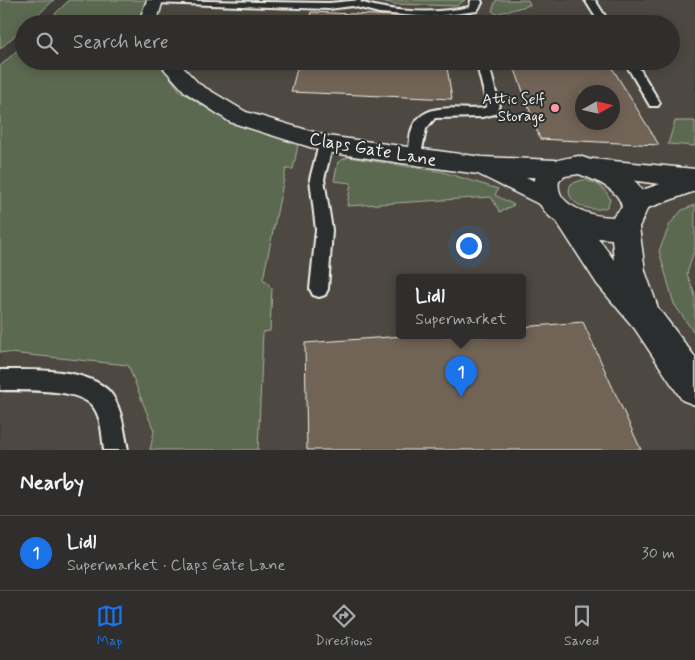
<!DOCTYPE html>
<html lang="en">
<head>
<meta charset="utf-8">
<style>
	body { margin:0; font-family:Mynerve,sans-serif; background:#373634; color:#f1f3f6 }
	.compass { position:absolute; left:575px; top:85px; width:45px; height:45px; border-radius:50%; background:#2f2e2c; box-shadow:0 2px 12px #0003; rotate:82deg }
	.you { position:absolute; left:468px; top:245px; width:18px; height:18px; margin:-12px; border:4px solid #fff; border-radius:50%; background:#1a73e8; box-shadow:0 0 0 8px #1a73e833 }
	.badge { display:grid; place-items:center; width:32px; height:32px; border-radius:50%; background:#1a73e8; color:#fff; font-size:16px; font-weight:700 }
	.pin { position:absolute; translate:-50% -41px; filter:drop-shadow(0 1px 2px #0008) }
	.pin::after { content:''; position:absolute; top:26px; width:18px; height:15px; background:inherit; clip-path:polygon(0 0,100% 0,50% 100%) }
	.popup { position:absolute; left:396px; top:274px; width:130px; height:65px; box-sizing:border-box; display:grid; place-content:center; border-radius:5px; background:#2f2e2c; filter:drop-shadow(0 1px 4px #0005); font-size:16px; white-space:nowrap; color:#a7a8a9 }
	.popup b { font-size:19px; color:#f1f3f6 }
	.popup::after { content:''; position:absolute; left:50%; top:100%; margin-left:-10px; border:10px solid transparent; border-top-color:#2f2e2c }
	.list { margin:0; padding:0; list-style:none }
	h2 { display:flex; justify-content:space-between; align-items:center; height:65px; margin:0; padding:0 20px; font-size:21px }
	h2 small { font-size:16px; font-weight:400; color:#a7a8a9 }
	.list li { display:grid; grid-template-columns:32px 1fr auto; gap:15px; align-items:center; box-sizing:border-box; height:75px; padding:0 20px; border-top:1px solid #4a4a48 }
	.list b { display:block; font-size:19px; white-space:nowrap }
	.list p { margin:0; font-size:16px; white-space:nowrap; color:#a7a8a9 }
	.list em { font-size:16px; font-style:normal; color:#a7a8a9 }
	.icon { flex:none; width:28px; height:28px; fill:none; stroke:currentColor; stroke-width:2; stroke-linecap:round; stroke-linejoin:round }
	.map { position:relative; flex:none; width:695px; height:450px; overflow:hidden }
	.search { position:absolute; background:#2f2e2c; box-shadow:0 2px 12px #0003; left:15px; right:15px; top:15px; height:55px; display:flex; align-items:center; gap:12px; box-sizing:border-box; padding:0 18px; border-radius:28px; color:#a7a8a9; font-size:19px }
	.sheet { height:140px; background:#2f2e2c }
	nav { display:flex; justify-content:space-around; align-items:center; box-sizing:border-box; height:70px; border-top:1px solid #4a4a48; background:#2f2e2c; font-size:14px; color:#a7a8a9 }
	nav a { display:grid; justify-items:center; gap:2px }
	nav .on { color:#1a73e8 }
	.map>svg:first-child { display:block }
	.built { fill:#4e4843; fill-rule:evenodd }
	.green { fill:#5c6951; stroke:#a8ad9c }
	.building { fill:#716357; stroke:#f4f1e8; fill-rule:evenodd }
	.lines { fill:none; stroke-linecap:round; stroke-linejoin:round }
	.service-casing { stroke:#f4f1e8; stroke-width:4 }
	.minor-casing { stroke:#f4f1e8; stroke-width:3 }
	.tertiary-casing { stroke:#f4f1e8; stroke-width:3 }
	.service { fill:#2a2d2e; fill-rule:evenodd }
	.minor { fill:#2a2d2e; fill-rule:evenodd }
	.tertiary { fill:#2a2d2e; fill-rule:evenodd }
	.poi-dot { fill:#ff9aa2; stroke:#2a2d2e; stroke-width:2 }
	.labels { text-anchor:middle; stroke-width:4; stroke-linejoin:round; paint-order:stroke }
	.far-poi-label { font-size:15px; fill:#f4f1e8; stroke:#2a2d2e; text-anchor:end }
	.street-label { font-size:18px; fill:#f4f1e8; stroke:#2a2d2e }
</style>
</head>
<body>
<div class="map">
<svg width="695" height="450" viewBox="0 0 695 450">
	<rect width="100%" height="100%" fill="#3f3d3a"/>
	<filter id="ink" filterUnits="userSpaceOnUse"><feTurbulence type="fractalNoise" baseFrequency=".02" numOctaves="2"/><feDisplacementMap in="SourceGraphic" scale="10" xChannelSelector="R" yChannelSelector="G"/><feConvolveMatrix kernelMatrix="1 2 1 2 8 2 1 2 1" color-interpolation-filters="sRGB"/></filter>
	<g filter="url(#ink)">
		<path class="built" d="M149,0H695V450H174L260,132L211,111L180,91L158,61H671V24H140ZM582,92H612V122H582ZM400,278H522V336H400Z
			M0,352L128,365L154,431L150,450H0Z"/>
		<path class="green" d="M0,0H54L28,24H24V27L0,49Z
			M69,0H149L140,24H45Z
			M377,0H465L456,6L395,4Z
			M496,0H528L530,5L496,14L492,11Z
			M24,44V61H158L180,91L211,111L298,145L293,169H286L263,279L272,288L270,331L263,332L258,450H150L154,431L128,365L0,352V66Z
			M675,121H695V146L668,144Z
			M348,157L443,172L498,189L495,195L514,205L500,212L491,197L347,206L351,183L334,181L338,162Z
			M582,180C595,181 606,187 610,200L607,207C593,214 561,203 571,184Z
			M695,205V247L687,274L695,295V334L674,304L659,251L670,224L682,210Z"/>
		<path class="building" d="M311,12L440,18L441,24H308Z
			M497,19L584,22L585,24H499Z
			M299,61H446L452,99L291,92Z
			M512,61H608L659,145L540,139ZM582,92H612V122H582Z
			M583,322L641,450H307L305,343L404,336H522V327Z"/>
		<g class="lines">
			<g class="service-casing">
				<path id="service" d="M150,0L329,3L362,0L360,2C394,13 435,14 470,7L471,0H481L482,3L477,11L430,17L379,13L352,6L329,9L155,3Z
					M585,0H595L610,24H600Z
					M472,20L476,21L477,24H467Z
					M476,61H488L499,105L495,114L482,117L435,118L426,129L420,160H410L408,156C410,147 409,137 412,129C424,98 461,112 485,108L487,105Z
					M624,61H635L660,103L658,106H650Z
					M326,139L333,144L324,179L332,230L328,289L325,295L319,297L313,295L310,289L316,230L310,179L319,144Z
					M0,370C31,370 85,367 109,391C122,406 124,431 128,450H104C102,436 102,420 94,408C80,387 23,391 0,390Z"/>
			</g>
			<g class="minor-casing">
				<path id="minor" d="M147,0H163L156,24H138Z
					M157,61H177L199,84L246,112L327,136L482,157L555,160L564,163L567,169L564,175L555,178L526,177L558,192L562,199L558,206L549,209L478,174L326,152L230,122L185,92Z
					M593,159L695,169V191L634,213L625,210L621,203L625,196L660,184L584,174L581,168L584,162Z"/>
			</g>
			<g class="tertiary-casing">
				<path id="tertiary" d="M579,156L606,165L628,176L637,183L646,198L648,207L639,227L645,271L658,308L695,357V405L682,400L635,329L597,284L557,222C544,214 538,202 532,188C539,161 555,160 579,156ZM579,174C595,180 619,189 622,207L613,217C594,217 554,207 559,181L565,176ZM598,238L612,239L614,260Z"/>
			</g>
			<use href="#service" class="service"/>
			<use href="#minor" class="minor"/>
			<use href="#tertiary" class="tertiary"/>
		</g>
	</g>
	<circle class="poi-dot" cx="555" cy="108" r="5"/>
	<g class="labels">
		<g class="far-poi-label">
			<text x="545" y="104">Attic Self<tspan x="545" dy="17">Storage</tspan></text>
		</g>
		<g class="street-label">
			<text transform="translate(373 149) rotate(10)" y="6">Claps Gate Lane</text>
		</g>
	</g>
</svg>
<svg class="compass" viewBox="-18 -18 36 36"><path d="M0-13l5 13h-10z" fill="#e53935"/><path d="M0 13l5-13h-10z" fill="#a7a8a9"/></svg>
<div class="you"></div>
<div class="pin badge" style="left:461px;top:397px">1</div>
<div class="popup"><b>Lidl</b>Supermarket</div>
<div class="search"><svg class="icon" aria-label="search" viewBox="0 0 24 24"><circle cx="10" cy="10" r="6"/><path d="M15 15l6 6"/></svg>Search here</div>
</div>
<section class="sheet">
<h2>Nearby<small></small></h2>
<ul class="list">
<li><span class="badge">1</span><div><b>Lidl</b><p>Supermarket · Claps Gate Lane</p></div><em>30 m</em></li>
</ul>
</section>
<nav>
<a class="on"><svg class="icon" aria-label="map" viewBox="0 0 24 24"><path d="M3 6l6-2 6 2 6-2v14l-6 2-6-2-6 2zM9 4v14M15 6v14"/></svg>Map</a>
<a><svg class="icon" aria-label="directions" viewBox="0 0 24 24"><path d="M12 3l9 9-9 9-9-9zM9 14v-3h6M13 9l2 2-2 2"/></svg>Directions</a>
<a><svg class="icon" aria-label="saved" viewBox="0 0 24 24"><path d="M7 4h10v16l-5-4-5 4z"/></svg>Saved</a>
</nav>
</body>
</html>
